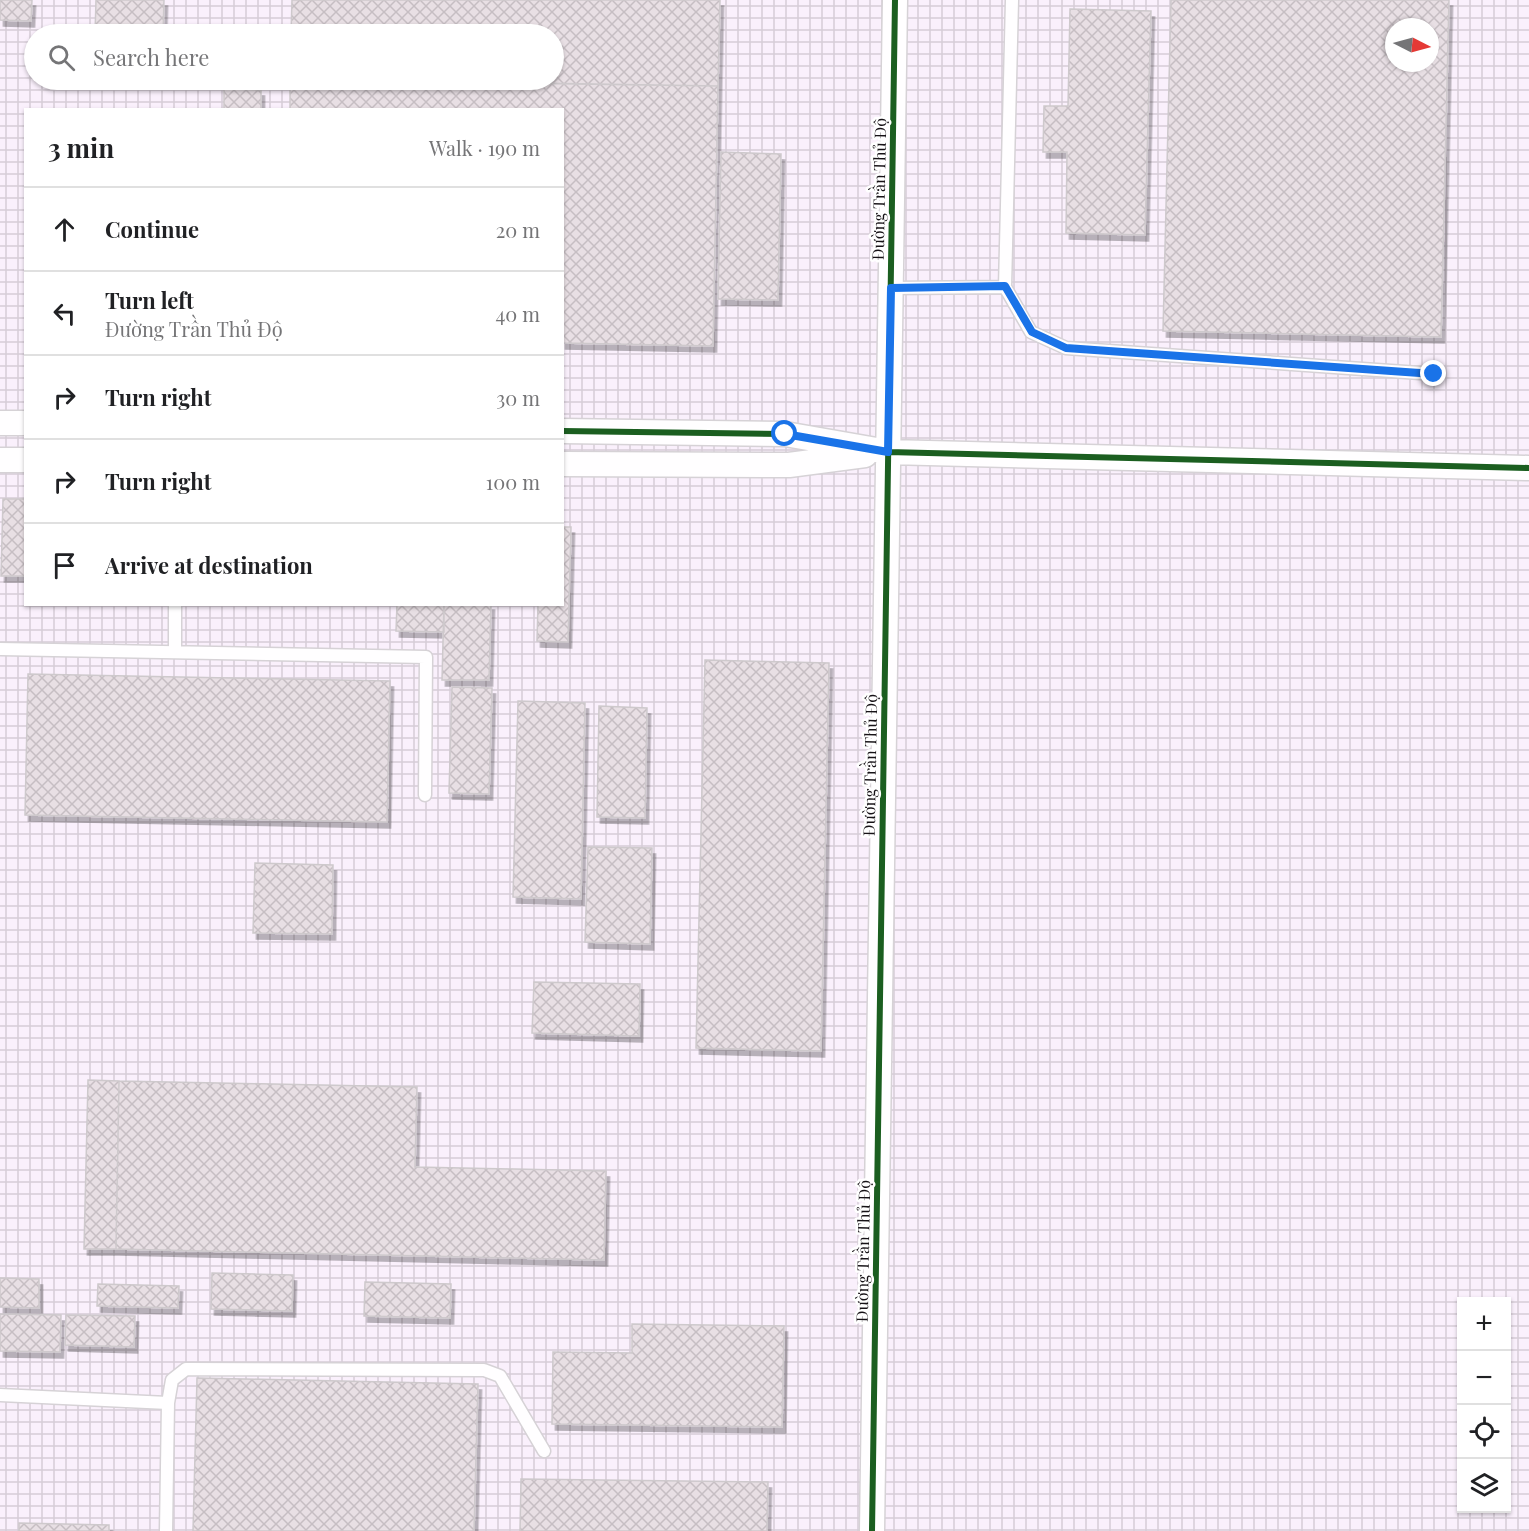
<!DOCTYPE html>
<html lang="en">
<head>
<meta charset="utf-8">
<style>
	body { margin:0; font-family:"Playfair Display",serif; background:#f2f2f2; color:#202124 }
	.controls { position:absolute; right:18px; bottom:18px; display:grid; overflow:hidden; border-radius:0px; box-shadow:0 2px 4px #0004 }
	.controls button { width:54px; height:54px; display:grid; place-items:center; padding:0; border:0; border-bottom:2px solid #e0e0e0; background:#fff; color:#202124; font:30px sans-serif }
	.compass { position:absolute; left:1385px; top:18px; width:54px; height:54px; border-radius:50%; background:#fff; box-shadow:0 2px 4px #0004; rotate:96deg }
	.stop { position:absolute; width:18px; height:18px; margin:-14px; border:4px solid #1a73e8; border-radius:50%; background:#fff }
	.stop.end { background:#1a73e8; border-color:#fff; box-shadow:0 2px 6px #0008 }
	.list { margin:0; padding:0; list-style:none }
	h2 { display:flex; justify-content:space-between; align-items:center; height:78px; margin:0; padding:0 24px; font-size:26px }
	h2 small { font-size:20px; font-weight:400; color:#757577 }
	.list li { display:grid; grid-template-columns:39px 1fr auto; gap:18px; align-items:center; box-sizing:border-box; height:84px; padding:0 24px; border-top:2px solid #e0e0e0 }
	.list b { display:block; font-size:22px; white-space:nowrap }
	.list p { margin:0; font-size:20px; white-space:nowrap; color:#757577 }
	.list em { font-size:20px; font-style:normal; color:#757577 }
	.icon { flex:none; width:33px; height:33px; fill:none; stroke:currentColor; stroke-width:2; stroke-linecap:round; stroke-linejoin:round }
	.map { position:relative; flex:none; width:1529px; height:1531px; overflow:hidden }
	.search { position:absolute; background:#fff; box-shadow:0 2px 4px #0004; left:24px; top:24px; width:540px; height:66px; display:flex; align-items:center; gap:15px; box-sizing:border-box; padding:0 21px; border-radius:33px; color:#757577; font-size:22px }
	.panel { position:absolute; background:#fff; box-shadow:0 2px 4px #0004; left:24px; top:108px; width:540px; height:498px; border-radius:0px }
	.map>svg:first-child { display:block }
	.industrial { fill:url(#industrial-grid); fill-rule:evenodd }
	.building { fill:url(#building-cross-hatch); stroke:#cec9cc; stroke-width:1.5; fill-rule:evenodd; filter:url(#shadow) }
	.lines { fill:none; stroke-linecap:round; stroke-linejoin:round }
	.lane-casing { stroke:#d6d2d6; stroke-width:15 }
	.street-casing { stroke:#d6d2d6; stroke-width:27 }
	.lane { stroke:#fffeff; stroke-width:12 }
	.street { stroke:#fffeff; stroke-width:24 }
	.cycleway-casing { stroke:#fff; stroke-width:10 }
	.cycleway { stroke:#1b5e20; stroke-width:6 }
	.route { stroke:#1a73e8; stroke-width:8 }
	.labels { text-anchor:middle; stroke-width:5; stroke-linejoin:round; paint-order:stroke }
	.street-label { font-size:16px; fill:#161216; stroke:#fff }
</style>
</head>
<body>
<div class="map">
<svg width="1529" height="1531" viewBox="0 0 1529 1531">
	<defs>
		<pattern id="industrial-grid" width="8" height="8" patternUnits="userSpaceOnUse" patternTransform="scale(1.5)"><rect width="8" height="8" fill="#faf0fc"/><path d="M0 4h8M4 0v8" fill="none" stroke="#d6cdd7"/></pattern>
		<pattern id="building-cross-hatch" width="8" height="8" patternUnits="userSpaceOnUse" patternTransform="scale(1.5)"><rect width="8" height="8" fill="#e8dfe4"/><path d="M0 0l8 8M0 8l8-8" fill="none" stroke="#c6bec3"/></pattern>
		<filter id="shadow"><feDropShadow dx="3.5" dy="6" stdDeviation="0" flood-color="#0004"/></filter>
	</defs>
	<rect width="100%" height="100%" fill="#fcf8fc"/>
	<path class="industrial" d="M0,0H1529V1531H0ZM1394,27H1430V63H1394ZM34,34H554V80H34ZM26,110H562V604H26ZM1462,1302H1506V1508H1462Z"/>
	<path class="building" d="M0,0H32L31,21L0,20Z
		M96,0H164L163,34H95Z
		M292,0H720L718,86L350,80H554V34H291Z
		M1171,0H1449L1441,337L1163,331ZM1394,27H1430V63H1394Z
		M1070,9L1151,11L1145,235L1066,233L1067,152H1043L1044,106H1068Z
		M290,80L718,86L713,346L562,343V110H290Z
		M224,89L261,90V110H224Z
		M721,152L781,154L778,300L718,299Z
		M3,499H26V576H1Z
		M562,527H571L568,642L537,641L538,604H562Z
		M397,604H444V632L396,631Z
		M444,604H491L489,680H442Z
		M705,660L829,663L821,1051L696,1048Z
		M28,674L390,681L387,822L25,815Z
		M452,687L492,688L489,794L449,793Z
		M518,701L585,703L581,899L513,897Z
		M599,706L647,708L645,818L597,817Z
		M588,847L652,848L650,944L585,942Z
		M255,863L333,865L332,934L253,933Z
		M534,982L640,984L639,1036L532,1033Z
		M88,1080L119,1081L116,1249H84Z
		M119,1081L417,1087L415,1167L606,1171L604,1260L116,1249Z
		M212,1273L293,1275L292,1311L211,1309Z
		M0,1278L39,1279V1308L0,1307Z
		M365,1282L451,1284L450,1318L364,1316Z
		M98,1284L179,1286L178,1308L97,1306Z
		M0,1314L61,1315L60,1352L0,1351Z
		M66,1315L135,1316L134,1347L65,1345Z
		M632,1324L784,1326L782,1427L552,1424L553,1352L632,1353Z
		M197,1378L478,1384L474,1531H193Z
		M521,1479L768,1482L767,1531H520Z
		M19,1523L109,1525V1531H19Z"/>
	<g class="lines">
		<g class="lane-casing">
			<path id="lane" d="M1012,0L1005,287L1031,332L1066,348L1434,374
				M891,288L1005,287
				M0,649L426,657L425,795
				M175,652V604
				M0,1395L168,1403
				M166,1531L168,1403L172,1380L186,1369L484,1370L500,1376L544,1451"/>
		</g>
		<g class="street-casing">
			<path id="street" d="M0,423H26
				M562,431L785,434L888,452L1529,468
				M0,460H26
				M562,464L789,465L865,455
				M872,1531L895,0"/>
		</g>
		<use href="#lane" class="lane"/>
		<use href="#street" class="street"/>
		<g class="cycleway-casing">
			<path id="cycleway" d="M562,431L785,434L888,452L1529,468
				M872,1531L895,0"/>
		</g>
		<use href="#cycleway" class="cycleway"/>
	</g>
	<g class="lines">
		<path class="route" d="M785,434L888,452L891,288L1005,286L1032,332L1066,348L1434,374"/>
	</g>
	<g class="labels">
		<g class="street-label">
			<text transform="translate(879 189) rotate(-89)" y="6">Đường Trần Thủ Độ</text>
			<text transform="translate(870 765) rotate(-89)" y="6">Đường Trần Thủ Độ</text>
			<text transform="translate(863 1251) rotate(-89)" y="6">Đường Trần Thủ Độ</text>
		</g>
	</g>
</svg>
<div class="controls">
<button>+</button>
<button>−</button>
<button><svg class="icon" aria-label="locate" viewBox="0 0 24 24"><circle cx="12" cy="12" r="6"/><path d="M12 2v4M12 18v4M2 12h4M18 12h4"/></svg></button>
<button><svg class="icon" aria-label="layers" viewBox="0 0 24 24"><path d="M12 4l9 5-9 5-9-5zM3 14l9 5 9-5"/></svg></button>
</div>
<svg class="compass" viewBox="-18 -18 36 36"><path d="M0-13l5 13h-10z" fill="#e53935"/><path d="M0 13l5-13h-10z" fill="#757577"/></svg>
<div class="stop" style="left:785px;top:434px"></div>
<div class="stop end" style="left:1434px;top:374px"></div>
<div class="search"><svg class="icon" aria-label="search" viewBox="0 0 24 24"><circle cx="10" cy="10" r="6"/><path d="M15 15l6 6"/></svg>Search here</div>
<section class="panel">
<h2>3 min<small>Walk · 190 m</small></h2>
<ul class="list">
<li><svg class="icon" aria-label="ahead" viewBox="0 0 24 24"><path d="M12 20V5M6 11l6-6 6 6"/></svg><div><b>Continue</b></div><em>20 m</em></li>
<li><svg class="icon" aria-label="left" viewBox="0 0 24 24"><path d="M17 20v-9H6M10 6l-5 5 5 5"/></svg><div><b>Turn left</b><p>Đường Trần Thủ Độ</p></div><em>40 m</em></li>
<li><svg class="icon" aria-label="right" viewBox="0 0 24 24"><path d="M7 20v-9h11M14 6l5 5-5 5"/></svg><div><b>Turn right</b></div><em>30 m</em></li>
<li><svg class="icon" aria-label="right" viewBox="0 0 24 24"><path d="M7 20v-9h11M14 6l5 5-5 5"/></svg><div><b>Turn right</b></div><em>100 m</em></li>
<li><svg class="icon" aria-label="arrive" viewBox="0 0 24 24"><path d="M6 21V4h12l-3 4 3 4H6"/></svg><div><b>Arrive at destination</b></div></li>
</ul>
</section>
</div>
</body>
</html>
